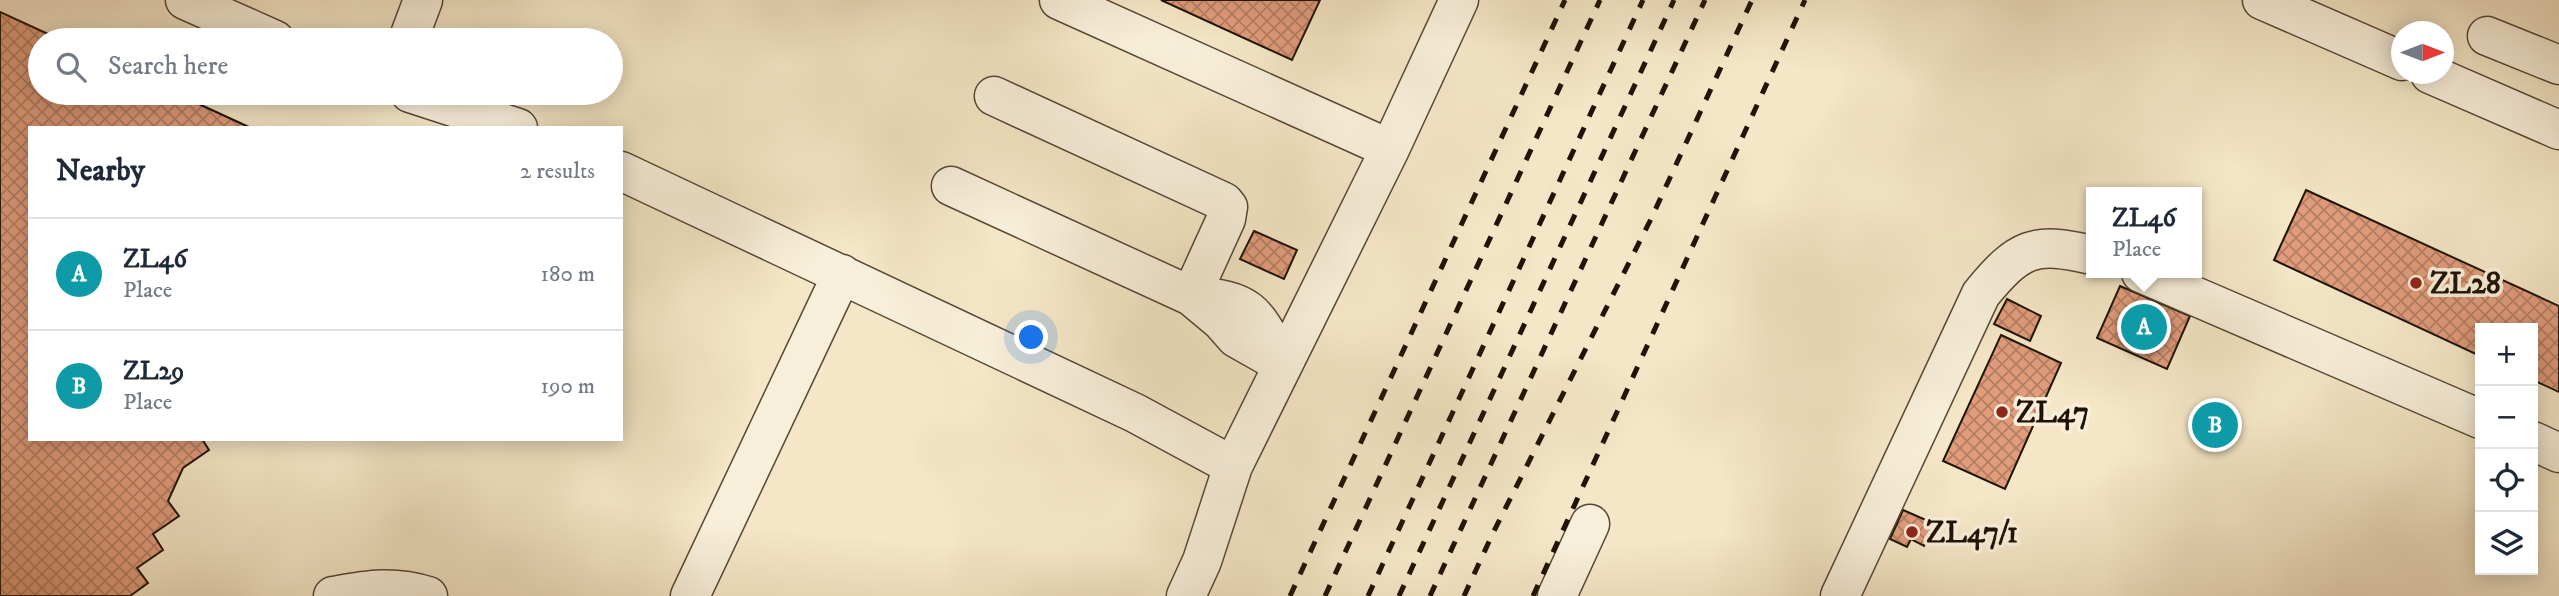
<!DOCTYPE html>
<html lang="en">
<head>
<meta charset="utf-8">
<style>
	body { margin:0; font-family:"IM FELL DW Pica",serif; background:#f2f2f3; color:#1f2937 }
	.controls { position:absolute; right:21px; bottom:21px; display:grid; overflow:hidden; border-radius:0px; box-shadow:0 4px 18px #0003 }
	.controls button { width:63px; height:63px; display:grid; place-items:center; padding:0; border:0; border-bottom:2px solid #e0e1e3; background:#fff; color:#1f2937; font:35px sans-serif }
	.compass { position:absolute; left:2391px; top:21px; width:63px; height:63px; border-radius:50%; background:#fff; box-shadow:0 4px 18px #0003; rotate:90deg }
	.you { position:absolute; left:1032px; top:338px; width:24px; height:24px; margin:-18px; border:5px solid #fff; border-radius:50%; background:#1a73e8; box-shadow:0 0 0 10px #1a73e833 }
	.badge { display:grid; place-items:center; width:46px; height:46px; border-radius:50%; background:#1a73e8; color:#fff; font-size:23px; font-weight:700 }
	.pin { position:absolute; translate:-50% -50%; border:4px solid #fff; box-shadow:0 2px 7px #0006 }
	.popup { position:absolute; left:2086px; top:187px; width:116px; height:91px; box-sizing:border-box; display:grid; place-content:center; border-radius:0px; background:#fff; filter:drop-shadow(0 2px 5px #0005); font-size:23px; white-space:nowrap; color:#747a83 }
	.popup b { font-size:26px; color:#1f2937 }
	.popup::after { content:''; position:absolute; left:50%; top:100%; margin-left:-14px; border:14px solid transparent; border-top-color:#fff }
	.list { margin:0; padding:0; list-style:none }
	h2 { display:flex; justify-content:space-between; align-items:center; height:91px; margin:0; padding:0 28px; font-size:30px }
	h2 small { font-size:23px; font-weight:400; color:#747a83 }
	.list li { display:grid; grid-template-columns:46px 1fr auto; gap:21px; align-items:center; box-sizing:border-box; height:112px; padding:0 28px; border-top:2px solid #e0e1e3 }
	.list b { display:block; font-size:26px; white-space:nowrap }
	.list p { margin:0; font-size:23px; white-space:nowrap; color:#747a83 }
	.list em { font-size:23px; font-style:normal; color:#747a83 }
	.icon { flex:none; width:38px; height:38px; fill:none; stroke:currentColor; stroke-width:2; stroke-linecap:round; stroke-linejoin:round }
	.map { position:relative; flex:none; width:2559px; height:596px; overflow:hidden }
	.search { position:absolute; background:#fff; box-shadow:0 4px 18px #0003; left:28px; top:28px; width:595px; height:77px; display:flex; align-items:center; gap:18px; box-sizing:border-box; padding:0 24px; border-radius:38px; color:#747a83; font-size:26px }
	.panel { position:absolute; background:#fff; box-shadow:0 4px 18px #0003; left:28px; top:126px; width:595px; height:315px; border-radius:0px }
	.map>svg:first-child { display:block }
	.building { fill:url(#building-cross-hatch); stroke:#201306; stroke-width:2 }
	.lines { fill:none; stroke-linecap:round; stroke-linejoin:round }
	.minor-casing { stroke:#554836; stroke-width:41 }
	.minor { stroke:#f8efda; stroke-width:38 }
	.rail { stroke:#201306; stroke-width:5; stroke-dasharray:12 12; stroke-linecap:butt }
	.poi-dot { fill:#8f2418; stroke:#f8efda; stroke-width:2.5 }
	.labels { text-anchor:middle; stroke-width:7; stroke-linejoin:round; paint-order:stroke }
	.poi-label { font-size:30px; font-weight:bold; fill:#201306; stroke:#f8efda; text-anchor:start }
</style>
</head>
<body>
<div class="map">
<svg width="2559" height="596" viewBox="0 0 2559 596">
	<defs>
		<pattern id="building-cross-hatch" width="8" height="8" patternUnits="userSpaceOnUse" patternTransform="scale(1.75)"><rect width="8" height="8" fill="#e09c7b"/><path d="M0 0l8 8M0 8l8-8" fill="none" stroke="#b57e63"/></pattern>
	</defs>
	<rect width="100%" height="100%" fill="#f4e6c6"/>
	<filter id="stains"><feTurbulence type="fractalNoise" baseFrequency=".00286" numOctaves="4"/><feColorMatrix values="0 0 0 0 .2 0 0 0 0 .09 0 0 0 0 .02 0 0 0 .5 -.17"/></filter>
	<radialGradient id="worn" r=".72"><stop offset=".6" stop-color="#630" stop-opacity="0"/><stop offset="1" stop-color="#630" stop-opacity=".3"/></radialGradient>
	<path class="building" d="M1161,0H1320L1292,60Z
		M0,12L61,40H40V93H175L251,128H30V439H202L209,450L183,468L168,501L179,516L153,534L163,550L137,568L148,583L130,596H0Z
		M2306,190L2559,306V392L2533,380V328H2480V356L2274,260Z
		M1254,231L1297,250L1284,279L1240,259Z
		M2120,286L2190,316L2167,369L2097,338Z
		M2007,299L2041,316L2030,341L1994,324Z
		M2001,335L2061,363L2005,489L1943,461Z
		M2209,402L2236,415L2220,448L2193,435Z
		M1903,510L1935,524L1924,546L1911,539L1907,547L1890,539Z"/>
	<g class="lines">
		<g class="minor-casing">
			<path id="minor" d="M185,0L275,40
				M1059,0L1390,149
				M2262,0L2402,61
				M2487,36L2559,65
				M408,40L423,0
				M2430,74L2559,130
				M410,93L518,128
				M621,171L1135,413L1233,466
				M951,186L1191,296L1226,219L1228,207L1224,202L994,96
				M2141,273L2480,419
				M1191,296C1253,300 1256,312 1282,364L1236,338L1221,321Z
				M2533,441L2559,453
				M333,596C367,590 393,585 428,596
				M690,596L842,274
				M1186,596L1202,561L1233,466L1390,149L1459,0
				M1557,596L1590,524
				M1840,596L1981,294C2019,248 2033,241 2092,255"/>
		</g>
		<use href="#minor" class="minor"/>
		<path class="rail" d="M1290,596L1565,0
			M1325,596L1600,0
			M1368,596L1643,0
			M1399,596L1674,0
			M1430,596L1705,0
			M1464,596L1493,533L1650,221L1752,0
			M1533,596L1805,0"/>
	</g>
	<g class="poi-dot">
		<circle cx="2416" cy="283" r="7"/>
		<circle cx="2002" cy="412" r="7"/>
		<circle cx="1912" cy="532" r="7"/>
	</g>
	<g class="labels">
		<g class="poi-label">
			<text x="2430" y="293">ZL28</text>
			<text x="2016" y="422">ZL47</text>
			<text x="1926" y="542">ZL47/1</text>
		</g>
	</g>
	<rect width="100%" height="100%" filter="url(#stains)"/>
	<rect width="100%" height="100%" fill="url(#worn)"/>
</svg>
<div class="controls">
<button>+</button>
<button>−</button>
<button><svg class="icon" aria-label="locate" viewBox="0 0 24 24"><circle cx="12" cy="12" r="6"/><path d="M12 2v4M12 18v4M2 12h4M18 12h4"/></svg></button>
<button><svg class="icon" aria-label="layers" viewBox="0 0 24 24"><path d="M12 4l9 5-9 5-9-5zM3 14l9 5 9-5"/></svg></button>
</div>
<svg class="compass" viewBox="-18 -18 36 36"><path d="M0-13l5 13h-10z" fill="#e53935"/><path d="M0 13l5-13h-10z" fill="#747a83"/></svg>
<div class="you"></div>
<div class="pin badge" style="left:2144px;top:327px;background:#0f9aa8">A</div>
<div class="popup"><b>ZL46</b>Place</div>
<div class="pin badge" style="left:2215px;top:425px;background:#0f9aa8">B</div>
<div class="search"><svg class="icon" aria-label="search" viewBox="0 0 24 24"><circle cx="10" cy="10" r="6"/><path d="M15 15l6 6"/></svg>Search here</div>
<section class="panel">
<h2>Nearby<small>2 results</small></h2>
<ul class="list">
<li><span class="badge" style="background:#0f9aa8">A</span><div><b>ZL46</b><p>Place</p></div><em>180 m</em></li>
<li><span class="badge" style="background:#0f9aa8">B</span><div><b>ZL29</b><p>Place</p></div><em>190 m</em></li>
</ul>
</section>
</div>
</body>
</html>
